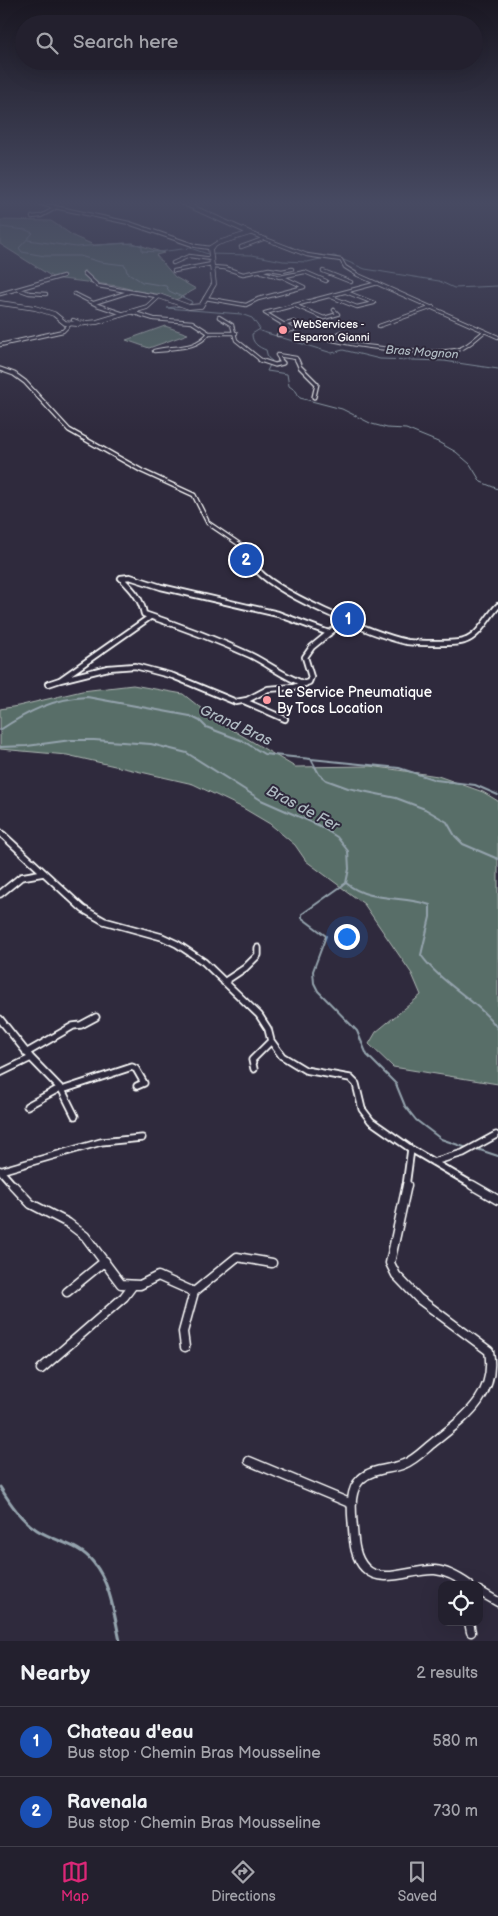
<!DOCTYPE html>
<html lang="en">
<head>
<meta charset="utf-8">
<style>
	body { margin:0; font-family:"Balsamiq Sans",sans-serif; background:#2f2d3a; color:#f1f3f6 }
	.controls { position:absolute; right:15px; bottom:15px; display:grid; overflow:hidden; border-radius:10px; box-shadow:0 5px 20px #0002 }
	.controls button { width:45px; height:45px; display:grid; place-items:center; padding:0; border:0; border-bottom:1px solid #403e4a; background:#23202e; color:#f1f3f6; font:25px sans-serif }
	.you { position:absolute; left:346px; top:936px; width:18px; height:18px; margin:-12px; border:4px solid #fff; border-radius:50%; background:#1a73e8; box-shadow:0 0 0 8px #1a73e833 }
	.badge { display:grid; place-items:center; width:32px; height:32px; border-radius:50%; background:#db2777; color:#fff; font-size:16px; font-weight:700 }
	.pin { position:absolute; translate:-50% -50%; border:2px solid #fff; box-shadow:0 1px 5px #0006 }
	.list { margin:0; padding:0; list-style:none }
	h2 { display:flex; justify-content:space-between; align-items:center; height:65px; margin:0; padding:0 20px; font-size:21px }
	h2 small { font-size:16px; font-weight:400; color:#a3a3aa }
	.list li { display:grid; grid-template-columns:32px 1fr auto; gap:15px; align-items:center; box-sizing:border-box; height:70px; padding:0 20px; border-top:1px solid #403e4a }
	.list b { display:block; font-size:19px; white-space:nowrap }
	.list p { margin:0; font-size:16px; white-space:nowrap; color:#a3a3aa }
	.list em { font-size:16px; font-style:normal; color:#a3a3aa }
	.icon { flex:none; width:28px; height:28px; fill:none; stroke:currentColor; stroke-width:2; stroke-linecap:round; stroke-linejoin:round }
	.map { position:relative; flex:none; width:498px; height:1641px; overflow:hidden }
	.search { position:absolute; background:#23202e; box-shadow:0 5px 20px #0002; left:15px; right:15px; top:15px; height:55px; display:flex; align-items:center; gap:12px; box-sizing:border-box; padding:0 18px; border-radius:28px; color:#a3a3aa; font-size:19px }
	.sheet { height:205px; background:#23202e }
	nav { display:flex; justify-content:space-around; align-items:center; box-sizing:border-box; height:70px; border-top:1px solid #403e4a; background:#23202e; font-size:14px; color:#a3a3aa }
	nav a { display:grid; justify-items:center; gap:2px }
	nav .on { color:#db2777 }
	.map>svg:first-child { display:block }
	.green { fill:#596e67; stroke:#acb6b3 }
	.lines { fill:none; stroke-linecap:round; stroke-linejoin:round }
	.stream-far2 { stroke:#94a3ad; stroke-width:1 }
	.stream-far1 { stroke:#94a3ad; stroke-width:2 }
	.stream { stroke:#94a3ad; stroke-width:3 }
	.street-far4-casing { stroke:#fff; stroke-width:4.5 }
	.street-far3-casing { stroke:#fff; stroke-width:5.5 }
	.street-far2-casing { stroke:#fff; stroke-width:8 }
	.street-far1-casing { stroke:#fff; stroke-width:9 }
	.street-casing { stroke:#fff; stroke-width:11 }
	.secondary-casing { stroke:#fff; stroke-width:5.5 }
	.street-far4 { stroke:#2f2a3d; stroke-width:2.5 }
	.street-far3 { stroke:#2f2a3d; stroke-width:3 }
	.street-far2 { stroke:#2f2a3d; stroke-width:4.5 }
	.street-far1 { stroke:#2f2a3d; stroke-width:5.5 }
	.street { stroke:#2f2a3d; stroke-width:8 }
	.secondary { stroke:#2f2a3d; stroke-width:4 }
	.poi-dot { fill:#ff9aa2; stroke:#2f2a3d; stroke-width:2 }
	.labels { text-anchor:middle; stroke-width:4; stroke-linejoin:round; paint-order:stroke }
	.far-poi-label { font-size:11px; fill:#fff; stroke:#2f2a3d; text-anchor:start }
	.far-water-label { font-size:12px; font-style:italic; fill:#afbac2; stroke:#2f2a3d }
	.poi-label { font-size:14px; fill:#fff; stroke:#2f2a3d; text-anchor:start }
	.water-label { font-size:15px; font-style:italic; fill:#afbac2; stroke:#2f2a3d }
</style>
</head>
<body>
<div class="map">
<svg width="498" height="1641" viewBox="0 0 498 1641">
	<rect width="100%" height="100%" fill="#2f2a3d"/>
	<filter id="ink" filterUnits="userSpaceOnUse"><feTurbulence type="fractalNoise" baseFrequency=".02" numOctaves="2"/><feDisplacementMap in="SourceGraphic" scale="10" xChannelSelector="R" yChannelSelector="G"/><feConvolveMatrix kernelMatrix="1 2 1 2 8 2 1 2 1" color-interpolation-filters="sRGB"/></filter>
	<g filter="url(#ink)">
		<path class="green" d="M0,220L51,221L75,237L94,245L133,243L164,253L156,255L175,277L196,289L174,301L118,286L54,278L0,244Z
			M165,326L188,334L149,348L126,340Z
			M133,685L183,694L216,720L295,767L371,766L438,776L483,792L498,801V1084L393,1067L369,1044L376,1032L421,995L412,974L364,904L306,861L295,845L270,824L243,808L193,784L67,755L0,749V709L18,706L82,691Z"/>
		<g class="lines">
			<path class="stream-far2" d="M0,227L26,230L33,233L19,248L22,252L45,256H80L100,262L125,265L127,272L142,282L166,286L169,291L191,301L192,303L188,305
				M28,240L76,247L124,243L142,245V251L159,252L190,248L208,254L252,255L283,261L307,262L334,256L365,269L439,281L454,288L498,286
				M181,306L167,308L241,314L252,318L260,329L252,334C252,343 258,347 266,350L268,358L272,361L267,371L287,374L289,386L296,391L300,398L342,409L372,424L387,428L406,429L438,442L456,452L470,464L481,482L498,489
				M260,331L332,353L343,350L380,359L444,361L498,369"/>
			<path class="stream-far1" d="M0,730C27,712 54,698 87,697L190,716L200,721L206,727L243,741L264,754L311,759L319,774L326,780L348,788L396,798L425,809L447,822L455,836L463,844L498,859
				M0,747L27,746L71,740H94L151,744L187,753L261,800L318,825L337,837L348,851L349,869L346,883L302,914V918L326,936L313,971L314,983L318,991L357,1031L367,1055L396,1084L405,1106L416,1120L441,1139L467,1148
				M311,759L399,768L436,780L475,785L498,795
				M346,883C370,903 402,895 430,905V917L421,955C442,985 477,999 498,1029
				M474,1148L498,1156"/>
			<path class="stream" d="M0,1487C10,1503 21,1520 37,1530C56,1542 79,1544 93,1562C111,1584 114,1614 120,1641"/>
			<g class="street-far4-casing">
				<path id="street-far4" d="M36,203L129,223L196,246L210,248
					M32,217L41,216L54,209L53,207
					M250,233L307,255L341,260L345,267L358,275L498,337
					M241,247L263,239
					M173,263L189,256L212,259
					M213,267L225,268L243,274L269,269L282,271L292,269
					M174,271L212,264
					M323,271L351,282
					M262,272L280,277L305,272L326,281
					M84,273L98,286L162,297
					M283,277L304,287
					M18,289L29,293L46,294
					M0,294L63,276
					M75,294L97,305L124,314
					M329,296L357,307L374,303L346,292
					M205,298L246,305L258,299L304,287
					M94,303L129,292
					M294,305L324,318L338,314L334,310
					M131,312L154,319L192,322L209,333C195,351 174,346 154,351L167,350
					M265,313L378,283
					M265,313L293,330
					M219,317L232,325L236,340L262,361
					M73,320L84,324
					M379,326L433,307
					M341,332L329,339C355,346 435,357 460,349C469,346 477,337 485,331
					M209,333H236
					M278,335L302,326L294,322L282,325
					M0,345L63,331L70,324
					M281,361L277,355L296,358L297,361"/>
			</g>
			<g class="street-far3-casing">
				<path id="street-far3" d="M260,360L275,365L283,363L280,360
					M297,360L300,367L317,384L314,397
					M0,369L14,374L25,382L69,430L142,471L194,495L208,523L239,544L254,567"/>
			</g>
			<g class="street-far2-casing">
				<path id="street-far2" d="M254,566C270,591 375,636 407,642C416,643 457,644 464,641C480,636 487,617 498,606
					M60,680L108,668L135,666L173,676L236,702L247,700L268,689L294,687L309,682L311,677L305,657L312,647L345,620
					M48,684L60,680L150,617
					M305,684C285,678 269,664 250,655C215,639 180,626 144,614C141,598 132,589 121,578L130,577L161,587L278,614L329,633
					M244,701L285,719
					M0,832L4,836"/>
			</g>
			<g class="street-far1-casing">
				<path id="street-far1" d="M3,835L83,909L104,921L162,937L177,944L204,962L259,1015L268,1029L271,1041L282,1056L305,1070L350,1078L356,1084L362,1109L371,1121L411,1149L406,1186
					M0,894L21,877L44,873
					M224,982L245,968L258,955V948
					M0,1019L31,1058L62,1090L75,1116
					M26,1053L73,1026L81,1025L96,1017
					M254,1069L252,1060L271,1041
					M0,1073L31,1058
					M62,1090L132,1067L136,1069L144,1083L137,1086
					M27,1106L60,1088
					M411,1149L474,1186
					M433,1162L463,1153L496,1135
					M0,1170L14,1186
					M0,1171L101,1142L142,1138"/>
			</g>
			<g class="street-casing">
				<path id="street" d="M13,1185L31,1204L68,1223L85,1236L121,1284L140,1285L158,1276L194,1292L183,1332L185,1347
					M407,1185L390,1263L396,1275L419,1299L489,1351C497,1396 465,1417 434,1442C425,1449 415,1460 404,1464C391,1470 372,1468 361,1479C348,1491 352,1513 353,1529C354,1543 355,1558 365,1568C382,1586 414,1568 435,1570C447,1571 459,1578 469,1585
					M472,1185L498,1200
					M67,1292L105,1261
					M194,1292L237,1257L272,1263
					M41,1369L124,1297L133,1285
					M249,1461L352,1504
					M479,1591L498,1602
					M469,1622L471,1632"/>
			</g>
			<g class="secondary-casing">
				<path id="secondary" d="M181,202L250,233
					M0,303L35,308L54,314L65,323L77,324L97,322L147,307L159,296L189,307L201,306L214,284L210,248L218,243L250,233"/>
			</g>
			<use href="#street-far4" class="street-far4"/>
			<use href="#street-far3" class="street-far3"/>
			<use href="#street-far2" class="street-far2"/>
			<use href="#street-far1" class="street-far1"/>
			<use href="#street" class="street"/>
			<use href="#secondary" class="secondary"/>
		</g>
	</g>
	<linearGradient id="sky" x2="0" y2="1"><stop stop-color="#1a1722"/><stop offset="0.47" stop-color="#474a62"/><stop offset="1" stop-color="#474a62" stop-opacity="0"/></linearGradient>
	<rect width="498" height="432" fill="url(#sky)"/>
	<g class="poi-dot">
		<circle cx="283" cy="330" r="5"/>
		<circle cx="267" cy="700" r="5"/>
	</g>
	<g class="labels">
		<g class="far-poi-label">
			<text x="293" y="328">WebServices -<tspan x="293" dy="13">Esparon Gianni</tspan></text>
		</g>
		<g class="far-water-label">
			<text transform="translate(422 352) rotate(4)" y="4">Bras Mognon</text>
		</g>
		<g class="poi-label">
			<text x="277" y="697">Le Service Pneumatique<tspan x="277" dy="16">By Tocs Location</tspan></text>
		</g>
		<g class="water-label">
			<text transform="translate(236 725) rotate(25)" y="5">Grand Bras</text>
			<text transform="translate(303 808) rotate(28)" y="5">Bras de Fer</text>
		</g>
	</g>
</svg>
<div class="controls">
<button><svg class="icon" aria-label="locate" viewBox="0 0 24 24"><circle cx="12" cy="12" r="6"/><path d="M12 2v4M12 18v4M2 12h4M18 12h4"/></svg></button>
</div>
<div class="you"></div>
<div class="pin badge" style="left:348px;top:619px;background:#1a4fb4">1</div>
<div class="pin badge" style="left:246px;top:560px;background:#1a4fb4">2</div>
<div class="search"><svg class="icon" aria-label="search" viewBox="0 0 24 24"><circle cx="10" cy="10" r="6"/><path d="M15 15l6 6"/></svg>Search here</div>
</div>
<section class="sheet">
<h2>Nearby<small>2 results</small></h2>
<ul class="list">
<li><span class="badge" style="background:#1a4fb4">1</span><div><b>Chateau d'eau</b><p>Bus stop · Chemin Bras Mousseline</p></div><em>580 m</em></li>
<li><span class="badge" style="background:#1a4fb4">2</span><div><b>Ravenala</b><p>Bus stop · Chemin Bras Mousseline</p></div><em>730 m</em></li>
</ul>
</section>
<nav>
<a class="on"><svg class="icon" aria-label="map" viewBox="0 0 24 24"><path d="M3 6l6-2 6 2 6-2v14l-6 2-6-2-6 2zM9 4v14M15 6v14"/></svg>Map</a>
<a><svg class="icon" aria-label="directions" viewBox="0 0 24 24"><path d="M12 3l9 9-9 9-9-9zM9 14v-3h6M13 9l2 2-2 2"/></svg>Directions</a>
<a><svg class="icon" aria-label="saved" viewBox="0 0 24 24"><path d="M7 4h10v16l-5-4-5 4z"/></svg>Saved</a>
</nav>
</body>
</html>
